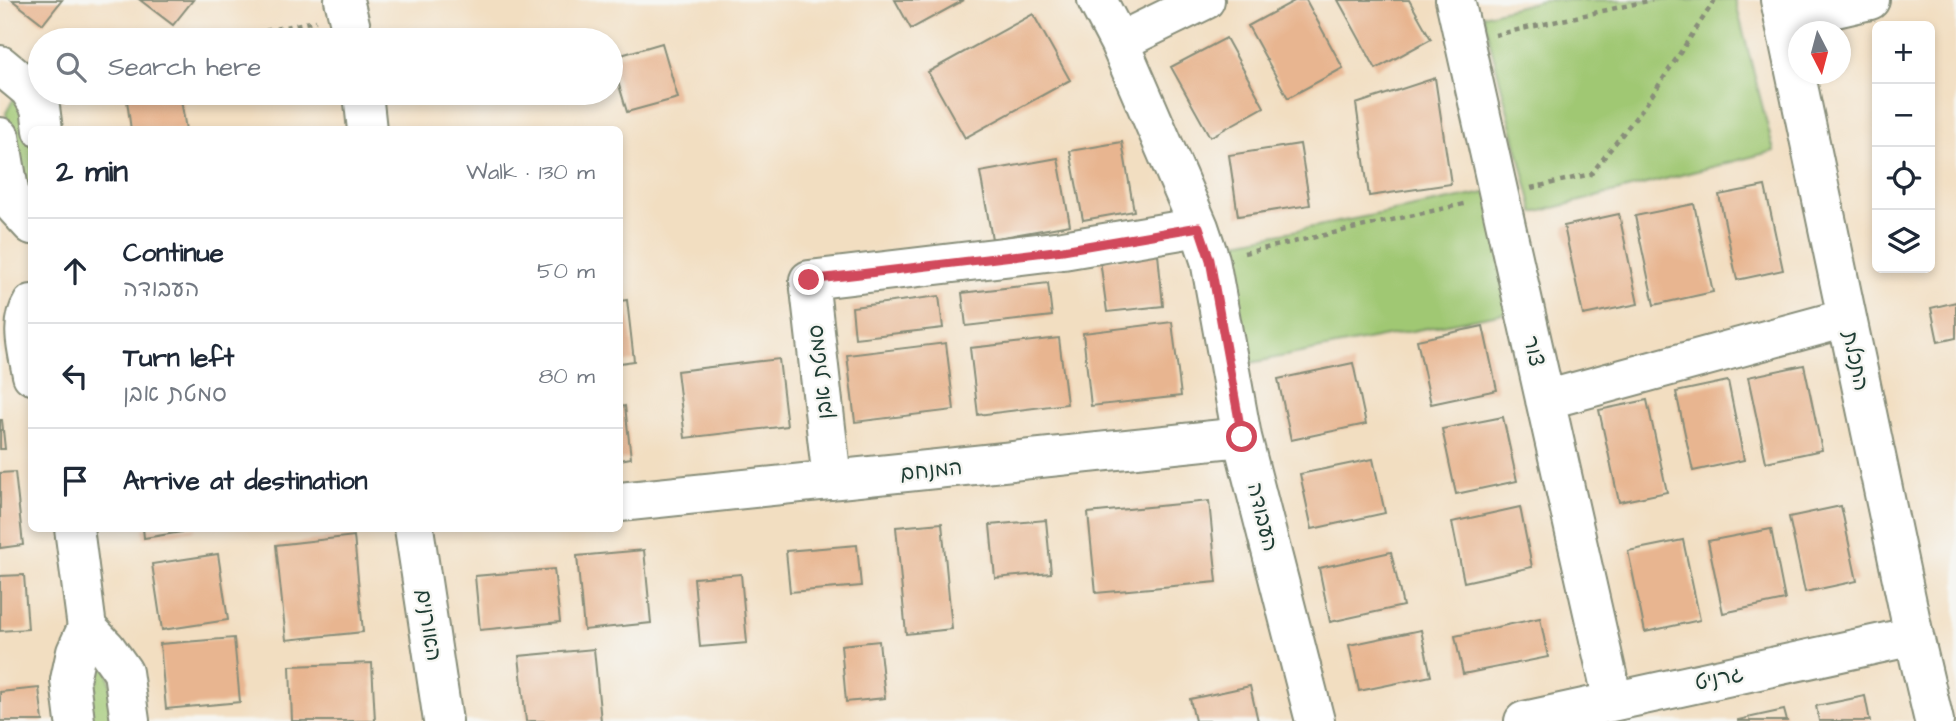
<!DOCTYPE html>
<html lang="en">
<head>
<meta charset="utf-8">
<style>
	body { margin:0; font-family:"Architects Daughter","Playpen Sans Hebrew",sans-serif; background:#f6f6f7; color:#1f2937 }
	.controls { position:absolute; right:21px; top:21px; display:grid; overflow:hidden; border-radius:10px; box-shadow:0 4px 10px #0003 }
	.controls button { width:63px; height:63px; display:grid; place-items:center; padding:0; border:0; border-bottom:2px solid #e0e1e3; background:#fff; color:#1f2937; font:35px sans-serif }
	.compass { position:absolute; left:1788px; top:21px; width:63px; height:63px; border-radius:50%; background:#fff; box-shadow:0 4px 10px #0003; rotate:174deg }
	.stop { position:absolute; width:21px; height:21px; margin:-16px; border:5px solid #d1495b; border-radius:50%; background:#fff }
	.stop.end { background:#d1495b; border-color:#fff; box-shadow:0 2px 7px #0008 }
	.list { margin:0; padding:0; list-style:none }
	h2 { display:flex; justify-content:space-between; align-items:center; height:91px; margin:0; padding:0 28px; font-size:30px }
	h2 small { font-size:23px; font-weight:400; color:#747a83 }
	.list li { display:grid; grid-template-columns:46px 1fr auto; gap:21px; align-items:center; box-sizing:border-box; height:105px; padding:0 28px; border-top:2px solid #e0e1e3 }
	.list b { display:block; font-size:26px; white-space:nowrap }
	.list p { margin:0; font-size:23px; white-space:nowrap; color:#747a83 }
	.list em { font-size:23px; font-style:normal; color:#747a83 }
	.icon { flex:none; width:38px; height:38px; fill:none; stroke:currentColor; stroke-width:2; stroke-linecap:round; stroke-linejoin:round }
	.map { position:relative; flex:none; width:1956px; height:721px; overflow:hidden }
	.search { position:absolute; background:#fff; box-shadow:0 4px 10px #0003; left:28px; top:28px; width:595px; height:77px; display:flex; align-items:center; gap:18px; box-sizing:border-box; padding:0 24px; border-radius:38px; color:#747a83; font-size:26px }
	.panel { position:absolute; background:#fff; box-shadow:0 4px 10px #0003; left:28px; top:126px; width:595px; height:406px; border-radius:10px }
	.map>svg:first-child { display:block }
	.green { fill:#a0c873; stroke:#608254; stroke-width:2 }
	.building { fill:#e8b590 }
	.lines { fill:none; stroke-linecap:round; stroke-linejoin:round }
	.minor-casing { stroke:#888e7a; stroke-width:42 }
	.path { stroke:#888e7a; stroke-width:4.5; stroke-dasharray:5 5; stroke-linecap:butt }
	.minor { stroke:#fff; stroke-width:38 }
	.route { stroke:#d1495b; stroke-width:9 }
	.labels { text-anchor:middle; stroke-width:5; stroke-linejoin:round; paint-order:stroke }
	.street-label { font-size:21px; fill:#1f3d34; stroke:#f6f6f2 }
</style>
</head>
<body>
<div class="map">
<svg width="1956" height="721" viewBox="0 0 1956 721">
	<rect width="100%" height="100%" fill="#f6f6f2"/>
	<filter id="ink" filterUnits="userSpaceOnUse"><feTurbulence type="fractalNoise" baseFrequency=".0143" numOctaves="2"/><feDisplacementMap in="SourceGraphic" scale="14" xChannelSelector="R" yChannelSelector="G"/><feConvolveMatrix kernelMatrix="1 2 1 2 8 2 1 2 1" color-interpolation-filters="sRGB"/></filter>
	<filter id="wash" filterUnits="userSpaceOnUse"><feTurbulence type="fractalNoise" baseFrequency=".00686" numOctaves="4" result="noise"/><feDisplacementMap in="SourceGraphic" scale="28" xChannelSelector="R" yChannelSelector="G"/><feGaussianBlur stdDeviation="1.57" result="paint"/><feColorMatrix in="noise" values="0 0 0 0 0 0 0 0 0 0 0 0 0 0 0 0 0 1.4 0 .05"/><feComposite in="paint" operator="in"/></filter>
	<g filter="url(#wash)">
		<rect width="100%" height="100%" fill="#f2dec1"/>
		<path class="green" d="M1543,0H1735L1774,151L1534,213L1483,15Z
			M14,98L28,111L32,135L31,211L21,199L6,113Z
			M1490,192L1514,311L1250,363L1227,244Z
			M92,647L106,659L117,721H89L86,707Z"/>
		<g id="blocks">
			<path class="building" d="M12,0H62L43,24Z
				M140,0H193L173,25Z
				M895,0H964L911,29Z
				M1296,0H1306L1343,68L1288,98L1248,26Z
				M1338,0H1409L1431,39L1376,69Z
				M1033,14L1070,80L965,138L928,72Z
				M1226,38L1264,107L1210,137L1171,67Z
				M662,43L678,98L627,112L611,58Z
				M1435,78L1451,184L1369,196L1356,104Z
				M126,93H180L186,130H131Z
				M1122,142L1134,211L1083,220L1070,151Z
				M1300,144L1310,205L1238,216L1229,155Z
				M1058,158L1070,225L992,239L980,172Z
				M1765,186L1783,270L1737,280L1719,195Z
				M1694,204L1713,292L1654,305L1635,216Z
				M1619,214L1638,304L1583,315L1564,226Z
				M1158,254L1163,306L1107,312L1100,260Z
				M1048,283L1052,316L966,326L962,293Z
				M939,296L943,328L855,338L852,307Z
				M627,300L634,361L620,363V301Z
				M1956,302V338L1938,342L1931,308Z
				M1172,322L1181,396L1091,406L1083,333Z
				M1483,326L1497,390L1431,404L1417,340Z
				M1059,338L1067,404L978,415L970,348Z
				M946,343L954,410L855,422L847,355Z
				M779,359L787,426L685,438L677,371Z
				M1353,363L1366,424L1291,440L1278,379Z
				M1804,365L1822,450L1766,462L1748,377Z
				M1728,381L1744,460L1693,471L1676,392Z
				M1647,400L1667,492L1619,502L1599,410Z
				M625,406L631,458L620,460V407Z
				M1503,417L1517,481L1456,494L1442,429Z
				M0,420H2L5,449H0Z
				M1373,459L1385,513L1312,529L1300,474Z
				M15,472L23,545L0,548V473Z
				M1209,501L1217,582L1096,593L1088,513Z
				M1841,506L1857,581L1805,592L1789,517Z
				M1520,507L1532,567L1464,582L1452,522Z
				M1046,520L1051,573L995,578L990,525Z
				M942,523L952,629L906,634L896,527Z
				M143,528H195V530L144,538Z
				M1771,529L1785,600L1723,613L1708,541Z
				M354,536L363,632L286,640L276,545Z
				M1683,540L1700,620L1645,632L1628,551Z
				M857,545L861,586L790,592L786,551Z
				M644,550L651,623L584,630L577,556Z
				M1391,552L1403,606L1330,622L1319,568Z
				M218,554L228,620L162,630L152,564Z
				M554,569L560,622L480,630L475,576Z
				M741,574L747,643L700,647L694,578Z
				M24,575L28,629L0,631V576Z
				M1540,618L1548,657L1463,674L1455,636Z
				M1421,630L1431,676L1359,691L1349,645Z
				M234,638L240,702L166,709L160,644Z
				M879,641L885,698L846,702L841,645Z
				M594,649L601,721H526L519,656Z
				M372,663L375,721H292L290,666Z
				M1250,686L1258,721H1195L1190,699Z
				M39,688L43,721H0V692Z
				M1865,696L1870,721H1819L1816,706Z
				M1784,710L1787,721H1738V720Z"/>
		</g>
	</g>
	<g filter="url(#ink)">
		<use href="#blocks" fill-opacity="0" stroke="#888e7a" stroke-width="2"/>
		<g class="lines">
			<g class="minor-casing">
				<path id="minor" d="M344,0L354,40
					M1097,0L1119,42L1199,227L1210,260L1242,437L1315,721
					M1455,0L1613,701
					M1780,0L1914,636L1934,721
					M1784,20L1870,0
					M1119,42L1205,0
					M0,65L29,89L40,107L43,130
					M363,93L367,130
					M0,137L11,202L32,225
					M32,304C19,325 28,352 32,375
					M1545,400L1847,318
					M832,480L809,280L1063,250L1199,227
					M620,502L1242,437
					M74,528L87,628L76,652L70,680L75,721
					M414,528L443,721
					M87,628L106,648L123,672L130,721
					M1524,721L1914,636"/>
			</g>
			<path class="path" d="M1495,35L1652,0
				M217,40L316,21
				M1531,188L1591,174L1647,103L1715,0
				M1244,253L1468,203"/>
			<use href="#minor" class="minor"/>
		</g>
	</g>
	<g class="lines" filter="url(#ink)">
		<path class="route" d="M809,280L1063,250L1199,227L1210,260L1242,437"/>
	</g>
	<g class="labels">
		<g class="street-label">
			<text transform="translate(1534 351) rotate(77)" y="7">צור</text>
			<text transform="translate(1856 361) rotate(78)" y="7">התכלת</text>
			<text transform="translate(820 372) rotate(-96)" y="7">סמטת אבן</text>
			<text transform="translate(931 470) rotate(-6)" y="7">המנחם</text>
			<text transform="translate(1263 517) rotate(76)" y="7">העבודה</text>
			<text transform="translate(429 625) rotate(81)" y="7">האורנים</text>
			<text transform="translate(1719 678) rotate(-12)" y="7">גרניט</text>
		</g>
	</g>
</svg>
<div class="controls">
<button>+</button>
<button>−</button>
<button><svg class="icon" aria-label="locate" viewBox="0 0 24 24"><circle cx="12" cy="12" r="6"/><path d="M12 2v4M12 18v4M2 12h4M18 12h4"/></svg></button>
<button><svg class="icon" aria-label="layers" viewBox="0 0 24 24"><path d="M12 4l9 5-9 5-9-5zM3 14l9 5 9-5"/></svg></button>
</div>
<svg class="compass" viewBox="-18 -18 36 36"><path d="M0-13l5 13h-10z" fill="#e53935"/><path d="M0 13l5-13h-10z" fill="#747a83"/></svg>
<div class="stop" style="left:1242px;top:437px"></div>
<div class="stop end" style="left:809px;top:280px"></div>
<div class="search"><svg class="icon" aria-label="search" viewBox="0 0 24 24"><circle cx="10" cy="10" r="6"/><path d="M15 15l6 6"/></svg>Search here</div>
<section class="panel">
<h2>2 min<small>Walk · 130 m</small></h2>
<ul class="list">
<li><svg class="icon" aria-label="ahead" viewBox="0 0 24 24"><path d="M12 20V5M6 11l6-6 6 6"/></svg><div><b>Continue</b><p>העבודה</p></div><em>50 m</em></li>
<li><svg class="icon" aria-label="left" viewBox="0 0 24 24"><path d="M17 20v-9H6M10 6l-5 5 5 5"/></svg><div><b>Turn left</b><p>סמטת אבן</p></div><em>80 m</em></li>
<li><svg class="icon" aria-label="arrive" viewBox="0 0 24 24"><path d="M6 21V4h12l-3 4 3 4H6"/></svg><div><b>Arrive at destination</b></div></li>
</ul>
</section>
</div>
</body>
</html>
